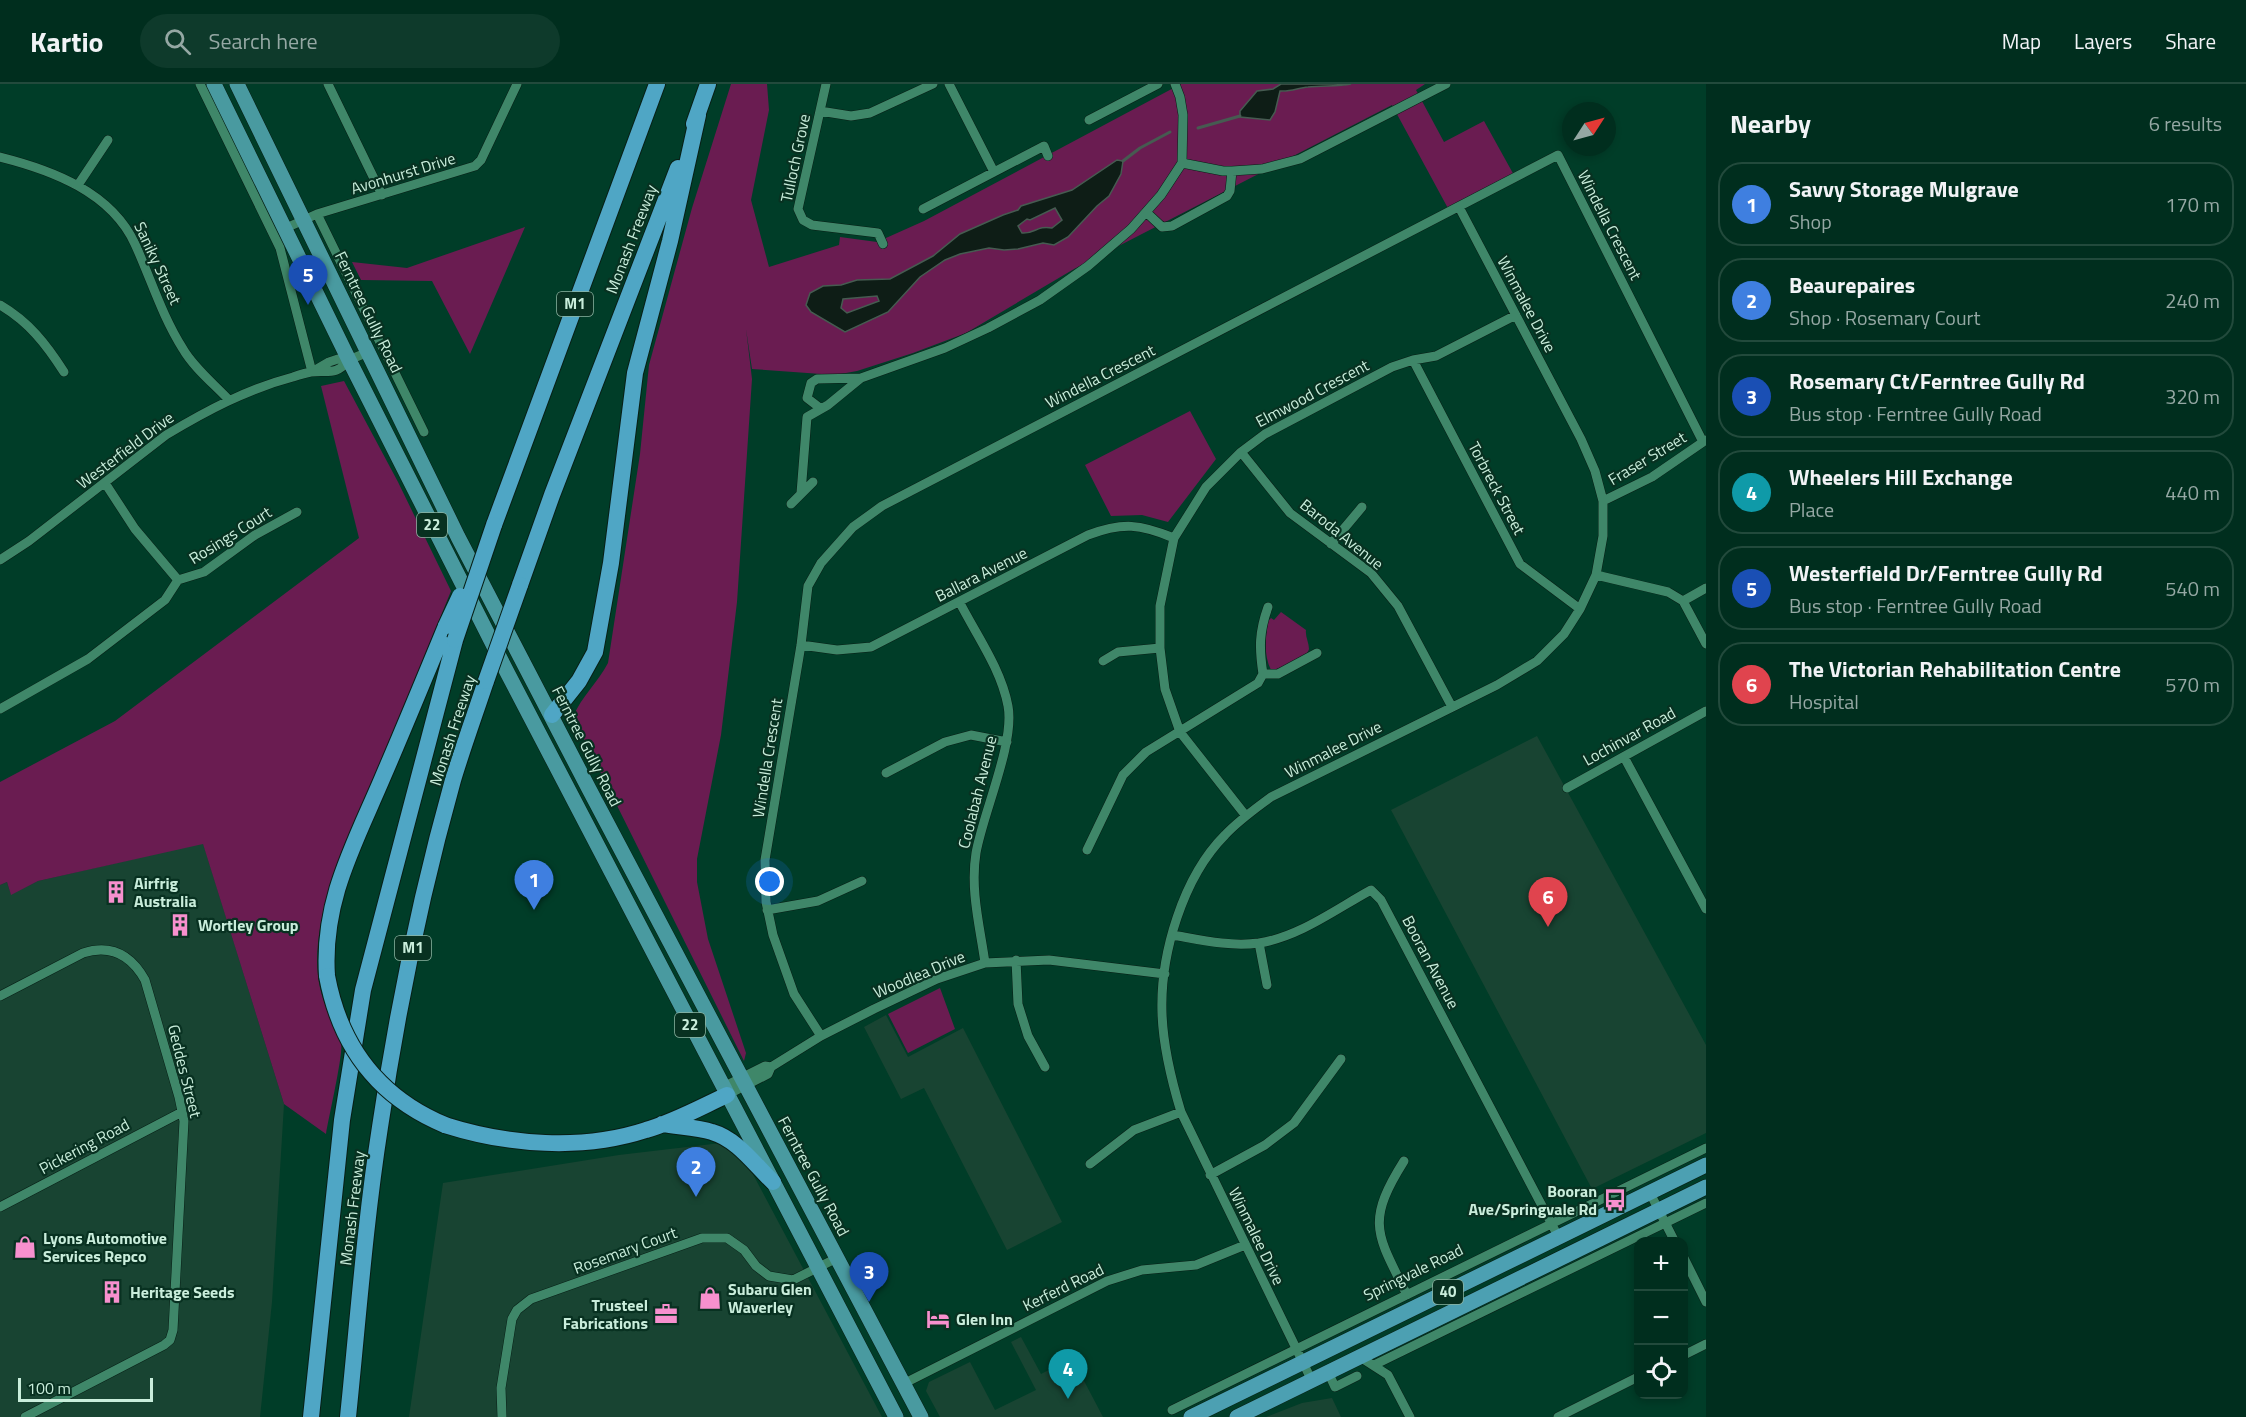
<!DOCTYPE html>
<html lang="en">
<head>
<meta charset="utf-8">
<style>
	body { margin:0; font-family:"Titillium Web",sans-serif; background:#0e3a2b; color:#f1f3f6 }
	.controls { position:absolute; right:18px; bottom:18px; display:grid; overflow:hidden; border-radius:12px; box-shadow:0 3px 9px #0003 }
	.controls button { width:54px; height:54px; display:grid; place-items:center; padding:0; border:0; border-bottom:2px solid #224a3c; background:#002e1e; color:#f1f3f6; font:30px sans-serif }
	.compass { position:absolute; left:1562px; top:18px; width:54px; height:54px; border-radius:50%; background:#002e1e; box-shadow:0 3px 9px #0003; rotate:54deg }
	.scale { position:absolute; left:18px; bottom:15px; width:135px; box-sizing:border-box; padding-left:6px; border:3px solid #c9eddb; border-top:0; font-size:16px; line-height:21px; white-space:nowrap; color:#c9eddb; -webkit-text-stroke:4px #083121; paint-order:stroke }
	.you { position:absolute; left:770px; top:798px; width:21px; height:21px; margin:-15px; border:4px solid #fff; border-radius:50%; background:#1a73e8; box-shadow:0 0 0 9px #1a73e833 }
	.badge { display:grid; place-items:center; width:39px; height:39px; border-radius:50%; background:#f790ce; color:#fff; font-size:20px; font-weight:700 }
	.pin { position:absolute; translate:-50% -50px; filter:drop-shadow(0 2px 3px #0008) }
	.pin::after { content:''; position:absolute; top:32px; width:21px; height:18px; background:inherit; clip-path:polygon(0 0,100% 0,50% 100%) }
	.list { margin:0; padding:0; list-style:none }
	h2 { display:flex; justify-content:space-between; align-items:center; height:78px; margin:0; padding:0 24px; font-size:26px }
	h2 small { font-size:20px; font-weight:400; color:#95a8a4 }
	.list li { display:grid; grid-template-columns:39px 1fr auto; gap:18px; align-items:center; box-sizing:border-box; height:84px; margin:0 12px 12px; padding:0 12px; border:2px solid #224a3c; border-radius:24px }
	.list b { display:block; font-size:22px; white-space:nowrap }
	.list p { margin:0; font-size:20px; white-space:nowrap; color:#95a8a4 }
	.list em { font-size:20px; font-style:normal; color:#95a8a4 }
	.icon { flex:none; width:33px; height:33px; fill:none; stroke:currentColor; stroke-width:2; stroke-linecap:round; stroke-linejoin:round }
	.map { position:relative; flex:none; width:1706px; height:1333px; overflow:hidden }
	header { display:flex; align-items:center; gap:36px; box-sizing:border-box; height:84px; padding:0 30px; background:#002e1e; border-bottom:2px solid #224a3c }
	header strong { font-size:28px }
	nav { display:flex; gap:33px; margin-inline-start:auto; font-size:21px }
	.search { width:420px; height:54px; background:#0e3a2b; display:flex; align-items:center; gap:15px; box-sizing:border-box; padding:0 21px; border-radius:33px; color:#95a8a4; font-size:22px }
	main { display:flex }
	aside { flex:1; background:#002e1e }
	.map>svg:first-child { display:block }
	.built { fill:#184432 }
	.green { fill:#6a1c51 }
	.water { fill:#0e1d16; stroke:#465b51; stroke-width:1.5; fill-rule:evenodd }
	.lines { fill:none; stroke-linecap:round; stroke-linejoin:round }
	.stream { stroke:#465b51; stroke-width:3 }
	.minor-casing { stroke:#081f16; stroke-width:10 }
	.primary-casing { stroke:#081f16; stroke-width:16 }
	.trunk-casing { stroke:#081f16; stroke-width:16 }
	.motorway-casing { stroke:#081f16; stroke-width:18 }
	.minor { stroke:#3f8769; stroke-width:9 }
	.primary { stroke:#499aa0; stroke-width:15 }
	.trunk { stroke:#4ca0b2; stroke-width:15 }
	.motorway { stroke:#4fa6c5; stroke-width:16 }
	.motorway-bridge-casing { stroke:#081f16; stroke-width:18; stroke-linecap:butt }
	.motorway-bridge { stroke:#4fa6c5; stroke-width:16 }
	.labels { text-anchor:middle; stroke-width:4.5; stroke-linejoin:round; paint-order:stroke }
	.shield { fill:#083121; stroke:#8fb5a3; stroke-width:1.5 }
	.shield-label { font-size:15px; font-weight:bold; fill:#c9eddb }
	.street-label { font-size:16px; fill:#c9eddb; stroke:#083121 }
	.poi-label { font-size:16px; font-weight:bold; fill:#c9eddb; stroke:#083121; text-anchor:start }
</style>
</head>
<body>
<header>
<strong>Kartio</strong>
<div class="search"><svg class="icon" aria-label="search" viewBox="0 0 24 24"><circle cx="10" cy="10" r="6"/><path d="M15 15l6 6"/></svg>Search here</div>
<nav><a>Map</a><a>Layers</a><a>Share</a></nav>
</header>
<main>
<div class="map">
<svg width="1706" height="1333" viewBox="0 0 1706 1333">
	<rect width="100%" height="100%" fill="#003d28"/>
	<path class="built" d="M1537,652L1706,961V1049L1592,1105L1391,726Z
		M203,759L284,1020L272,1218L260,1333H0V801L7,798L11,810L38,797Z
		M886,931L908,973L963,944L1062,1138L1007,1166L924,1004L901,1015L864,943Z
		M721,1059L748,1081L882,1333H409L443,1099L619,1071Z
		M1021,1253L1041,1290L1072,1274L1103,1333H940L926,1307L929,1298L970,1278L995,1326L1036,1306L1011,1258Z
		M1332,1314L1341,1333H1266L1302,1319Z"/>
	<path class="green" d="M731,0H767L769,26L751,116L769,183L839,161L840,153L877,158L924,137L1181,0H1425L1416,6L1444,58L1484,37L1515,93L1450,128L1392,21L1074,185L966,249L913,269L857,287L835,291L752,285L746,245L752,295L737,518L721,651L697,775V798L708,855L746,969L744,977L573,633C581,613 598,598 608,579L640,370L649,281L692,124Z
		M525,143L470,270L432,197L361,196L352,178L407,184Z
		M344,297L398,398L451,507L328,809C320,839 313,872 320,904C324,923 336,941 341,959C344,968 328,1036 326,1050L284,1020L203,760L38,797L11,811L7,798L0,801V698L115,637L359,454L321,302Z
		M1190,327L1216,375L1168,438L1142,431L1111,432L1085,381Z
		M1281,528L1306,546C1305,552 1309,559 1309,565C1308,573 1278,586 1271,586C1263,570 1266,553 1268,537L1271,534L1274,536Z
		M940,904L955,945L908,969L888,930Z"/>
	<path class="water" d="M1281,0H1351C1337,3 1323,1 1308,3C1298,4 1290,8 1280,7L1275,28L1270,36L1240,33V27L1257,7L1273,5Z
		M1117,76L1123,77L1121,90L1109,112L1097,122L1068,153L1054,161L1043,159L1018,165L1004,166L989,164L960,170L945,176L920,193L888,228L845,248L811,228L806,221L810,209L823,202L841,201L857,196L890,195L933,172L960,150L1003,131L1018,126L1021,122L1072,106ZM1055,124L1062,136L1052,144C1037,141 1035,150 1022,149L1018,142L1027,135L1030,136ZM877,212L879,217L847,229L841,224L843,215Z"/>
	<g class="lines">
		<path class="stream" d="M1198,44L1240,32
			M1123,77L1140,64L1170,48"/>
		<g class="minor-casing">
			<path id="minor" d="M200,0L280,164L312,288
				M328,0L382,111
				M826,0L798,125L803,136L812,141L878,149L883,160
				M949,0L994,88
				M820,27L851,32L870,29L933,0
				M1089,36L1158,0
				M0,73C52,86 111,108 135,160C151,195 162,232 183,265C194,284 214,300 229,316
				M1182,79L1223,87H1232L1262,85L1300,75L1446,0
				M78,101L108,56
				M923,125L1044,62L1048,72
				M1146,128L1162,143L1172,142L1227,112L1230,107L1232,87
				M317,130L424,348
				M286,144L317,130L475,82L481,76L517,0
				M0,221C29,238 46,260 64,288
				M1413,276L1520,480L1580,525
				M312,288L329,278L338,275L349,276L368,268
				M820,324L807,314L811,299L817,295L861,294
				M1241,368L1290,429L1371,489L1398,522L1452,623
				M105,399L135,445L178,496
				M801,409L807,333L828,321L861,294L945,264L988,244L1040,216L1088,182L1131,145L1161,111L1182,79L1183,31L1180,13L1175,0
				M1603,417L1652,393L1706,356
				M791,420L813,398
				M1331,460L1362,423
				M0,476L29,457L166,351C206,327 247,305 293,293C299,291 305,289 311,288C328,286 336,292 349,276
				M1596,491L1668,508L1683,517L1706,560
				M178,496L204,488L255,451L297,428
				M1683,517L1706,504
				M960,519C977,552 1001,585 1008,622C1015,659 983,729 976,769C970,806 980,843 985,879
				M801,561L837,566L871,563L1088,451C1123,438 1140,440 1174,454
				M1103,577L1118,568L1160,564
				M1263,590C1259,564 1259,548 1268,523
				M0,625L88,575L165,516L178,496
				M1624,673L1706,825
				M886,689L945,658L971,651L1007,658
				M1567,704L1706,627
				M1246,732L1180,648L1165,605L1160,564V522L1174,454L1206,403L1241,368L1265,350L1392,283L1413,276L1436,272L1516,231
				M1087,766L1123,691L1146,668L1258,599L1263,590H1278L1317,569
				M767,826L818,817L862,797
				M1173,851C1201,856 1230,863 1259,859C1299,853 1336,825 1371,806L1381,816L1559,1154
				M1259,859L1267,901
				M1016,876L1018,920L1028,952L1045,983
				M0,912L83,869C111,860 131,871 145,896L179,1013L184,1037L173,1246L170,1256L164,1261L25,1333
				M821,952L794,910L773,851L766,818L765,776L801,561L808,502L821,479L853,443L882,422L1558,71L1703,358
				M723,1003L765,982L771,983
				M727,1011L768,990L771,983L821,952L874,925L937,895L985,879L1049,876L1165,890
				M1404,1077C1365,1139 1377,1150 1407,1211
				M1090,1080L1134,1046L1181,1028
				M1210,1091L1265,1061L1294,1039L1341,975
				M1650,1109L1675,1158
				M0,1123L182,1028
				M1684,1174L1706,1218
				M1684,1271L1706,1260
				M1360,1273L1388,1291L1410,1333
				M1374,1281L1706,1119
				M1328,1288L1335,1303L1357,1292
				M1312,1297L1181,1028C1171,995 1163,963 1162,929C1160,870 1183,793 1225,751C1239,736 1255,725 1271,713L1497,601L1537,577L1564,550L1580,525L1596,491L1603,452V417L1595,387L1581,355L1459,123
				M903,1300L1107,1197L1142,1186L1196,1181L1245,1161
				M1172,1326L1706,1064
				M502,1333L501,1304L512,1235L517,1226L531,1215L702,1154H727L744,1166L756,1182L769,1192L793,1196L837,1174
				M1558,1333L1638,1293"/>
		</g>
		<g class="primary-casing">
			<path id="primary" d="M214,0L349,276L508,590L896,1333
				M237,0L458,453L589,705L921,1333"/>
		</g>
		<g class="trunk-casing">
			<path id="trunk" d="M1191,1333L1706,1081
				M1237,1333L1706,1103"/>
		</g>
		<g class="motorway-casing">
			<path id="motorway" d="M694,40L708,0
				M494,441L657,0
				M520,501L552,411L678,84
				M552,631L579,597L595,568L611,479L635,289L670,157L698,31
				M327,892C322,817 354,761 382,695C404,644 425,593 446,542
				M662,1040C678,1043 697,1043 712,1048C737,1055 755,1081 773,1098
				M445,1041C508,1061 582,1067 646,1046C674,1038 701,1023 727,1011
				M311,1333L342,1036L363,906L455,556
				M348,1333C358,1236 365,1139 380,1043C397,927 421,810 453,696C463,663 475,630 486,597"/>
		</g>
		<use href="#minor" class="minor"/>
		<use href="#primary" class="primary"/>
		<use href="#trunk" class="trunk"/>
		<use href="#motorway" class="motorway"/>
		<g class="motorway-bridge-casing">
			<path id="motorway-bridge" d="M446,542L460,512
				M455,556L494,441
				M486,597L520,501
				M327,892C340,962 378,1013 445,1041"/>
		</g>
		<use href="#motorway-bridge" class="motorway-bridge"/>
	</g>
	<defs>
		<g id="building-bare" transform="scale(1.8)"><path d="M-4-6H4V6H1V3H-1V6H-4ZM-2.5-4.3h1.7v1.8h-1.7ZM.8-4.3h1.7v1.8H.8ZM-2.5-1h1.7V.8h-1.7ZM.8-1h1.7V.8H.8Z" fill="#f790ce" stroke="#083121" stroke-width="2.5" paint-order="stroke"/></g>
		<g id="bus-bare" transform="scale(1.8)"><path d="M-5-6H5V4H4V6H2V4H-2V6H-4V4H-5ZM-3.5-4V0h7V-4ZM-3.5 1.2v1.5H-2V1.2ZM2 1.2v1.5H3.5V1.2Z" fill="#f790ce" stroke="#083121" stroke-width="2.5" paint-order="stroke"/></g>
		<g id="shop-bare" transform="scale(1.8)"><path d="M-5-2.5h2.3a2.7 3.5 0 0 1 5.4 0H5L5.5 6h-11ZM-1.5-2.5h3a1.5 2.3 0 0 0-3 0Z" fill="#f790ce" stroke="#083121" stroke-width="2.5" paint-order="stroke"/></g>
		<g id="office-bare" transform="scale(1.8)"><path d="M-6-3h4V-5.5h4V-3h4V5H-6ZM-1-4.5V-3h2v-1.5ZM-6 0V1H6V0Z" fill="#f790ce" stroke="#083121" stroke-width="2.5" paint-order="stroke"/></g>
		<g id="hotel-bare" transform="scale(1.8)"><path d="M-6-4.5h1.5V1H6V5H4.5V3h-9V5H-6ZM-4 0a1.8 1.8 0 1 1 3.6 0ZM.5 0V-2.5h3Q6-2.5 6 0Z" fill="#f790ce" stroke="#083121" stroke-width="2.5" paint-order="stroke"/></g>
	</defs>
	<g fill-rule="evenodd">
		<use href="#building-bare" x="116" y="808"/>
		<use href="#building-bare" x="180" y="841"/>
		<use href="#bus-bare" x="1615" y="1116"/>
		<use href="#shop-bare" x="25" y="1163"/>
		<use href="#building-bare" x="112" y="1208"/>
		<use href="#shop-bare" x="710" y="1214"/>
		<use href="#office-bare" x="666" y="1230"/>
		<use href="#hotel-bare" x="938" y="1235"/>
	</g>
	<g class="labels">
		<g class="shield">
			<rect x="557" y="208" width="36" height="24" rx="4.5"/>
			<rect x="417" y="429" width="30" height="24" rx="4.5"/>
			<rect x="395" y="852" width="36" height="24" rx="4.5"/>
			<rect x="675" y="929" width="30" height="24" rx="4.5"/>
			<rect x="1433" y="1196" width="30" height="24" rx="4.5"/>
		</g>
		<g class="shield-label">
			<text x="575" y="225">M1</text>
			<text x="432" y="446">22</text>
			<text x="413" y="869">M1</text>
			<text x="690" y="946">22</text>
			<text x="1448" y="1213">40</text>
		</g>
		<g class="street-label">
			<text transform="translate(795 74) rotate(-78)" y="6">Tulloch Grove</text>
			<text transform="translate(403 89) rotate(-17)" y="6">Avonhurst Drive</text>
			<text transform="translate(1610 141) rotate(63)" y="6">Windella Crescent</text>
			<text transform="translate(631 155) rotate(-69)" y="6">Monash Freeway</text>
			<text transform="translate(158 179) rotate(65)" y="6">Saniky Street</text>
			<text transform="translate(1527 220) rotate(62)" y="6">Winmalee Drive</text>
			<text transform="translate(369 228) rotate(64)" y="6">Ferntree Gully Road</text>
			<text transform="translate(1100 292) rotate(-27)" y="6">Windella Crescent</text>
			<text transform="translate(1312 309) rotate(-28)" y="6">Elmwood Crescent</text>
			<text transform="translate(125 366) rotate(-37)" y="6">Westerfield Drive</text>
			<text transform="translate(1647 374) rotate(-31)" y="6">Fraser Street</text>
			<text transform="translate(1497 404) rotate(62)" y="6">Torbreck Street</text>
			<text transform="translate(1342 450) rotate(39)" y="6">Baroda Avenue</text>
			<text transform="translate(230 451) rotate(-32)" y="6">Rosings Court</text>
			<text transform="translate(981 490) rotate(-27)" y="6">Ballara Avenue</text>
			<text transform="translate(452 646) rotate(-72)" y="6">Monash Freeway</text>
			<text transform="translate(1629 652) rotate(-29)" y="6">Lochinvar Road</text>
			<text transform="translate(587 662) rotate(63)" y="6">Ferntree Gully Road</text>
			<text transform="translate(1333 665) rotate(-27)" y="6">Winmalee Drive</text>
			<text transform="translate(767 674) rotate(-81)" y="6">Windella Crescent</text>
			<text transform="translate(977 708) rotate(-76)" y="6">Coolabah Avenue</text>
			<text transform="translate(1431 878) rotate(62)" y="6">Booran Avenue</text>
			<text transform="translate(919 890) rotate(-23)" y="6">Woodlea Drive</text>
			<text transform="translate(185 987) rotate(76)" y="6">Geddes Street</text>
			<text transform="translate(84 1062) rotate(-28)" y="6">Pickering Road</text>
			<text transform="translate(814 1092) rotate(62)" y="6">Ferntree Gully Road</text>
			<text transform="translate(352 1124) rotate(-83)" y="6">Monash Freeway</text>
			<text transform="translate(1257 1152) rotate(64)" y="6">Winmalee Drive</text>
			<text transform="translate(625 1166) rotate(-20)" y="6">Rosemary Court</text>
			<text transform="translate(1413 1188) rotate(-26)" y="6">Springvale Road</text>
			<text transform="translate(1063 1203) rotate(-26)" y="6">Kerferd Road</text>
		</g>
		<g class="poi-label">
			<text x="134" y="805">Airfrig<tspan x="134" dy="18">Australia</tspan></text>
			<text x="198" y="847">Wortley Group</text>
			<text x="1597" y="1113" text-anchor="end">Booran<tspan x="1597" dy="18">Ave/Springvale Rd</tspan></text>
			<text x="43" y="1160">Lyons Automotive<tspan x="43" dy="18">Services Repco</tspan></text>
			<text x="728" y="1211">Subaru Glen<tspan x="728" dy="18">Waverley</tspan></text>
			<text x="130" y="1214">Heritage Seeds</text>
			<text x="648" y="1227" text-anchor="end">Trusteel<tspan x="648" dy="18">Fabrications</tspan></text>
			<text x="956" y="1241">Glen Inn</text>
		</g>
	</g>
</svg>
<div class="controls">
<button>+</button>
<button>−</button>
<button><svg class="icon" aria-label="locate" viewBox="0 0 24 24"><circle cx="12" cy="12" r="6"/><path d="M12 2v4M12 18v4M2 12h4M18 12h4"/></svg></button>
</div>
<svg class="compass" viewBox="-18 -18 36 36"><path d="M0-13l5 13h-10z" fill="#e53935"/><path d="M0 13l5-13h-10z" fill="#95a8a4"/></svg>
<div class="scale">100 m</div>
<div class="you"></div>
<div class="pin badge" style="left:534px;top:826px;background:#3f7fe0">1</div>
<div class="pin badge" style="left:696px;top:1113px;background:#3f7fe0">2</div>
<div class="pin badge" style="left:869px;top:1218px;background:#1a4fb4">3</div>
<div class="pin badge" style="left:1068px;top:1315px;background:#0f9aa8">4</div>
<div class="pin badge" style="left:308px;top:221px;background:#1a4fb4">5</div>
<div class="pin badge" style="left:1548px;top:843px;background:#e0444e">6</div>
</div>
<aside>
<h2>Nearby<small>6 results</small></h2>
<ul class="list">
<li><span class="badge" style="background:#3f7fe0">1</span><div><b>Savvy Storage Mulgrave</b><p>Shop</p></div><em>170 m</em></li>
<li><span class="badge" style="background:#3f7fe0">2</span><div><b>Beaurepaires</b><p>Shop · Rosemary Court</p></div><em>240 m</em></li>
<li><span class="badge" style="background:#1a4fb4">3</span><div><b>Rosemary Ct/Ferntree Gully Rd</b><p>Bus stop · Ferntree Gully Road</p></div><em>320 m</em></li>
<li><span class="badge" style="background:#0f9aa8">4</span><div><b>Wheelers Hill Exchange</b><p>Place</p></div><em>440 m</em></li>
<li><span class="badge" style="background:#1a4fb4">5</span><div><b>Westerfield Dr/Ferntree Gully Rd</b><p>Bus stop · Ferntree Gully Road</p></div><em>540 m</em></li>
<li><span class="badge" style="background:#e0444e">6</span><div><b>The Victorian Rehabilitation Centre</b><p>Hospital</p></div><em>570 m</em></li>
</ul>
</aside>
</main>
</body>
</html>
